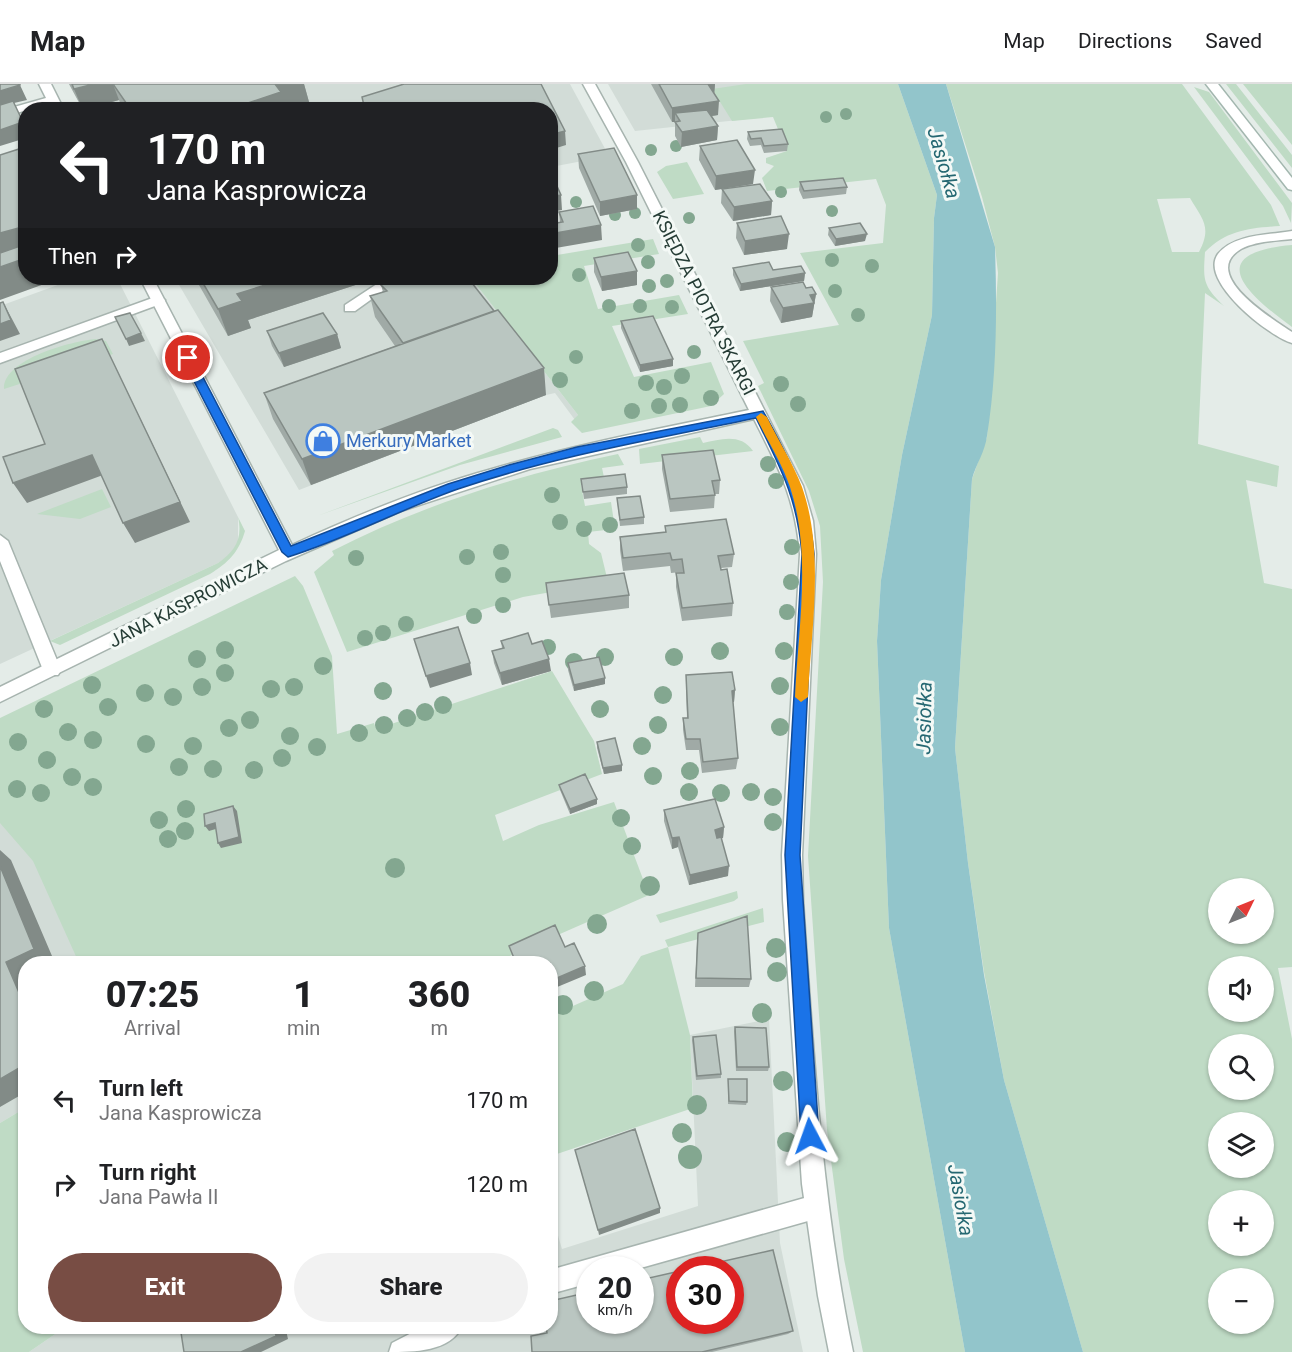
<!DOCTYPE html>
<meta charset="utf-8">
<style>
body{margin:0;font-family:Roboto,sans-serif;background:#f2f2f2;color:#202124;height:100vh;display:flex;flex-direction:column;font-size:22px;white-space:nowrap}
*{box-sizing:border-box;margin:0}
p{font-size:20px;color:#757577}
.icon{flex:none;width:33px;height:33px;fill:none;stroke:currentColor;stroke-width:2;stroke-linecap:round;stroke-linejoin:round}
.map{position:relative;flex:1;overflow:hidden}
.details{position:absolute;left:18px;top:872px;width:540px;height:378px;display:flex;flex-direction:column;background:#fff;border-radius:24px;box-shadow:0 2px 4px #0004}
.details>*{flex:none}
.hud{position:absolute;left:18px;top:18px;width:540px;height:183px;border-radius:24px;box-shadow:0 2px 4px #0004;background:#202124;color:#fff;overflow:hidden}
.needle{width:39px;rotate:47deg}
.controls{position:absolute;left:1208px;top:794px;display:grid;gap:12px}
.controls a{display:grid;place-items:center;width:66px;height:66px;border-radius:50%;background:#fff;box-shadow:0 2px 4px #0004;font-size:30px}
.speed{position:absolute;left:576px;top:1172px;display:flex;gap:12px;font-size:30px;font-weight:700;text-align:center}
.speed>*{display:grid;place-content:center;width:78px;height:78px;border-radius:50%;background:#fff;box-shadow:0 2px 4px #0004;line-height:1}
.speed small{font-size:15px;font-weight:400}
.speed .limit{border:9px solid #d22;background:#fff;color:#111}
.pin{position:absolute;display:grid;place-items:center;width:51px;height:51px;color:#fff;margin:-26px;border:3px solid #fff;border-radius:50%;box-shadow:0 2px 6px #0007}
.me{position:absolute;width:66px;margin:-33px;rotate:356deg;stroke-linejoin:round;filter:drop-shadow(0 0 4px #0008)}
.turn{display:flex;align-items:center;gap:21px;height:126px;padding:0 30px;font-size:27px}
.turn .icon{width:78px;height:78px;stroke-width:2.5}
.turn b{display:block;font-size:42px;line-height:51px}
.then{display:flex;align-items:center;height:57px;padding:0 30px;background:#0003;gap:12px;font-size:22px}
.eta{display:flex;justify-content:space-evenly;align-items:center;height:102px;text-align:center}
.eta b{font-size:36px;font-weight:800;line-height:42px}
.cta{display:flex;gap:12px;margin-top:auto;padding:12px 30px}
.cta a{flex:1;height:69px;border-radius:36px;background:#784d44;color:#fff;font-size:24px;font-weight:800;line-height:69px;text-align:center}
.cta a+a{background:#f2f2f2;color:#202124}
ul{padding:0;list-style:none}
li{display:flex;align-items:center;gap:18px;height:84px;padding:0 30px}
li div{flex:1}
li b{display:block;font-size:22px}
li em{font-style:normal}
header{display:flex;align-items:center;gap:36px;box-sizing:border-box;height:84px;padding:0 30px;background:#fff;border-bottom:2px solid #e0e0e0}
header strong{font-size:28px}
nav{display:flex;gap:33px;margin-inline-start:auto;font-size:21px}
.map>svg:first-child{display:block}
.built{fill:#d2dcd7;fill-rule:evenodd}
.green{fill:#bfdbc5;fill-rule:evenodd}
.water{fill:#92c5cb}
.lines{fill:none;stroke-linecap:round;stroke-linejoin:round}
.service-casing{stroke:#a7b4af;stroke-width:3}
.minor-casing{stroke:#a7b4af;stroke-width:3}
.secondary-casing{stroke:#a3b7af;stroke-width:3}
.service{fill:#fff;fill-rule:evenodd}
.minor{fill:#fff;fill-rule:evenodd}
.secondary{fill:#fff;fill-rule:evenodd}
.tree{fill:#83a790}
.wall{fill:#a0aaa6}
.shaded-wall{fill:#828b87}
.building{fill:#bac6c1;stroke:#828b87;stroke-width:1.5}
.route{fill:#1a73e8;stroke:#114b97;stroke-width:1.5}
.slow{fill:#f59e0b}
.labels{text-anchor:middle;stroke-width:6;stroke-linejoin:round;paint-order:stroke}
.street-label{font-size:18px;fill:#253c35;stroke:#f4f9f6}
.shop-label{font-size:18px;fill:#366cbe;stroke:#f4f9f6;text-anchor:start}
.water-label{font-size:20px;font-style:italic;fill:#256872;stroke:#f4f9f6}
</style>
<header>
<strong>Map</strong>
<nav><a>Map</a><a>Directions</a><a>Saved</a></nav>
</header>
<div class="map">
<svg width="1292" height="1268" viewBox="0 0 1292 1268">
<rect width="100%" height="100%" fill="#e4ece8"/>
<path class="built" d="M69 0H570L609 72 551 83 550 26 83 25Z
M608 0H859L850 24 635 47Z
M77 194H117L238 433V461L233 469 218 479 0 580V222Z
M175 194H471L578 331 575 336 555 309 546 311 299 406Z
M0 715 102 879H26L25 1024 0 1039Z
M769 935 780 1159 803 1268H29L67 1242H550L551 1128 562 1165 698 1122 690 951ZM590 1185H640V1236H590ZM680 1185H730V1236H680Z"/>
<path class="green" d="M746 0H898L937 111 934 134 932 231 902 371 881 496 877 557 889 844 965 1268H863L844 1175 827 1046 808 772 823 498 820 442 809 407 758 302 764 299 743 257 839 241 800 169 883 159 886 121 876 95 767 107 762 94 774 82 766 79V74L787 67 773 33 732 37 712 5Z
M946 0H1182L1271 121 1280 142C1250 144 1227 146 1205 168 1203 197 1203 201 1224 222L1205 209 1198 360 1279 382 1277 403 1246 396 1264 499 1292 505V883L1278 884 1292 955V1268H1083L1004 996 984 888 968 779 955 664 972 395 987 353 998 189 995 163 982 113ZM1190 114C1203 136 1212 143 1199 168H1172L1157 115ZM1218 804H1263V849H1218ZM1218 882H1263V927H1218ZM1218 960H1263V1005H1218ZM1218 1038H1263V1083H1218ZM1218 1116H1263V1161H1218ZM1218 1194H1263V1239H1218Z
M1226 0H1236L1292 71V84Z
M1243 0H1292V61Z
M1194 3 1209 8 1292 119 1291 139 1283 122Z
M687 78 704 110 673 115 657 88 666 82Z
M653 155 659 170 584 182 598 225 679 211 688 230 612 242 634 293 711 278 724 310 711 322 582 349 571 338 578 331 471 194H550L551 172Z
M1292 161V243C1247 210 1201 169 1292 161Z
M96 255 106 257 113 270 4 305C3 275 72 257 96 255Z
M553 344 558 346 562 353 460 381 317 432Z
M700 353 703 359C721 355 741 349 753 367L640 380 639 365Z
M618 370 624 381 602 384 605 398 581 401 585 422 611 418 615 445 588 448 589 460 601 469 608 498 523 513 347 568 314 488 334 471 332 467C422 421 518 391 618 370Z
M102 405 111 423 80 435 37 430Z
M238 433 245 447C239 468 228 479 210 490L60 561 50 557 218 479C235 467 243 455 238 433Z
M295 492 303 502 332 572 337 650 374 639 376 645 552 587 594 657 602 690 495 731 503 757 539 741 614 718 649 811 494 879H79L33 777 0 739V634Z
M737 807 738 814 734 817 660 839 656 831Z
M763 824 764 838 668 863 690 951 693 1024 551 1072 550 932 623 900 641 872 668 863 665 856Z
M25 1024 26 1242H67L29 1268H0V1039Z"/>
<path class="water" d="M898 0H946L995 163C997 225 997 290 987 352 985 368 976 380 972 395L955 664 968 779 984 891 1004 996 1083 1268H965L889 844 877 557 881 496 902 371 932 231 934 134 937 111Z"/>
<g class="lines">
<defs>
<path id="service" d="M53 12 57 13V17L0 34V27Z
M386 194H401L355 227H345V221Z
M158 212 165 216 163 219 0 279V269Z
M0 451 8 457 61 586 58 591H46L43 586 0 477Z
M815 1111 823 1115 827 1123 823 1131 815 1135 637 1185H590V1199L550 1210V1186Z
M425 1242H462C451 1268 413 1268 389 1268L392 1259Z"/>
<path id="minor" d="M39 0H51L64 26H52Z
M583 0H595L638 78 803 402 813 437 816 470 802 771 803 816C813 968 822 1119 853 1268H829L818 1212 802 1100 783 816 782 771 800 470C795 413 779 385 754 335L530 385 401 427 286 477 0 618V603L279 466 140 194H153L292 461C357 431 423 404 492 385 577 360 663 344 749 326L626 78Z
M1292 147V155C1276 157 1256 157 1241 165 1199 190 1271 234 1292 248V259C1270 253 1198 197 1218 170 1234 150 1269 151 1292 147Z"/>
<path id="secondary" d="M1206 0H1218L1292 94V106L1288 105Z"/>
</defs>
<use href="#service" class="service-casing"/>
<use href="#minor" class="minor-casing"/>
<use href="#secondary" class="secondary-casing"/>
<use href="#service" class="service"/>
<use href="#minor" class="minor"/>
<use href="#secondary" class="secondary"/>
</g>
<g class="tree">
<circle cx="846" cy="30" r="6"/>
<circle cx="826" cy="33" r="6"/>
<circle cx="676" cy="62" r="6"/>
<circle cx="651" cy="66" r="6"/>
<circle cx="781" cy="108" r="6"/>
<circle cx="576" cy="118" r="6"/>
<circle cx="832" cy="127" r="6"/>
<circle cx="635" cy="129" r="6"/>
<circle cx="615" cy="131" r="6"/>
<circle cx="689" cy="134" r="6"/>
<circle cx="638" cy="161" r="7"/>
<circle cx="832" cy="176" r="7"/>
<circle cx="648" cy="178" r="7"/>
<circle cx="872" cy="182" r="7"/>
<circle cx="579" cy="191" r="7"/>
<circle cx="667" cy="197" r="7"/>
<circle cx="649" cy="202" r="7"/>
<circle cx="835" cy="207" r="7"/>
<circle cx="609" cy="222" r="7"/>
<circle cx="640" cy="222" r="7"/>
<circle cx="672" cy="223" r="7"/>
<circle cx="858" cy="231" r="7"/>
<circle cx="694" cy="268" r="7"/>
<circle cx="576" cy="273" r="7"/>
<circle cx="682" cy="292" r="8"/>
<circle cx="560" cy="296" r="8"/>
<circle cx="646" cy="299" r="8"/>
<circle cx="781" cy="300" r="8"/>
<circle cx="664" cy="303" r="8"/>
<circle cx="711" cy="314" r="8"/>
<circle cx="798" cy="320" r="8"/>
<circle cx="680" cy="321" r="8"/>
<circle cx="659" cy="322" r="8"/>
<circle cx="632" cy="327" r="8"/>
<circle cx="768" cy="380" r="8"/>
<circle cx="776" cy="397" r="8"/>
<circle cx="552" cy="411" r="8"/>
<circle cx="560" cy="438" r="8"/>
<circle cx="610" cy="441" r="8"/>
<circle cx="584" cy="445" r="8"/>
<circle cx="792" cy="463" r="8"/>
<circle cx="501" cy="468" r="8"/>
<circle cx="467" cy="473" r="8"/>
<circle cx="356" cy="474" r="8"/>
<circle cx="503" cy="491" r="8"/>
<circle cx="791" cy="498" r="8"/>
<circle cx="503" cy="521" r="8"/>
<circle cx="787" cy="528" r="8"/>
<circle cx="474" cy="532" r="8"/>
<circle cx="406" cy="540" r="8"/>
<circle cx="383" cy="549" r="8"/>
<circle cx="365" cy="554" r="8"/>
<circle cx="548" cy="563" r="8"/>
<circle cx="225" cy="566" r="9"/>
<circle cx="720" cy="567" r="9"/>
<circle cx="784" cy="567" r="9"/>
<circle cx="605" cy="573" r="9"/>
<circle cx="674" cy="573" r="9"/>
<circle cx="197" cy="575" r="9"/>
<circle cx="574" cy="578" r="9"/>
<circle cx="323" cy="582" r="9"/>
<circle cx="225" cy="589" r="9"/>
<circle cx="92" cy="601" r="9"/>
<circle cx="780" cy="602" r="9"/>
<circle cx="202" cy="603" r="9"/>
<circle cx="294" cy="603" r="9"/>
<circle cx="271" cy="605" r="9"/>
<circle cx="383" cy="607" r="9"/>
<circle cx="145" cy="609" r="9"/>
<circle cx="663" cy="611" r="9"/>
<circle cx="173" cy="613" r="9"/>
<circle cx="443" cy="621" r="9"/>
<circle cx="108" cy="623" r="9"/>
<circle cx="44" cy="625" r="9"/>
<circle cx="600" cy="625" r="9"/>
<circle cx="425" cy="628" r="9"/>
<circle cx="407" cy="634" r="9"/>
<circle cx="250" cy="636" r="9"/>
<circle cx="384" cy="641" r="9"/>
<circle cx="658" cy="641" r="9"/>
<circle cx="780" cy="643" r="9"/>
<circle cx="229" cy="644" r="9"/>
<circle cx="68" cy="648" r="9"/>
<circle cx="359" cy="649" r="9"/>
<circle cx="290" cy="652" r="9"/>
<circle cx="93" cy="656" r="9"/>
<circle cx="18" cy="658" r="9"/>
<circle cx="146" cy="660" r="9"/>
<circle cx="193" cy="662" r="9"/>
<circle cx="642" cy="662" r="9"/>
<circle cx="317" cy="663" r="9"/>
<circle cx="282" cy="674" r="9"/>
<circle cx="47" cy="676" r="9"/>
<circle cx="179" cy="683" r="9"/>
<circle cx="213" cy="685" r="9"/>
<circle cx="254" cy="686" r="9"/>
<circle cx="690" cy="687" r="9"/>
<circle cx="653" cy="692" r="9"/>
<circle cx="72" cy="693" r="9"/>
<circle cx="93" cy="703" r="9"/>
<circle cx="17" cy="705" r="9"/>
<circle cx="689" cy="708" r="9"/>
<circle cx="751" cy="708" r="9"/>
<circle cx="41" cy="709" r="9"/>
<circle cx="721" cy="709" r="9"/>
<circle cx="773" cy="713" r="9"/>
<circle cx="186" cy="725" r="9"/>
<circle cx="621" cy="734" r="9"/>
<circle cx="159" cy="736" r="9"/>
<circle cx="773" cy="738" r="9"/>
<circle cx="185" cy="747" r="9"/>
<circle cx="168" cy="755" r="9"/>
<circle cx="632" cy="762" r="9"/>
<circle cx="395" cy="784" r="10"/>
<circle cx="650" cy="802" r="10"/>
<circle cx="597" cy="840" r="10"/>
<circle cx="776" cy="864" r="10"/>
<circle cx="777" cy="888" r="10"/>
<circle cx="594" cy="907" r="10"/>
<circle cx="563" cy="921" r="10"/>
<circle cx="762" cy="929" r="10"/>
<circle cx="783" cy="997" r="10"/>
<circle cx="697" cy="1021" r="10"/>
<circle cx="682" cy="1049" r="10"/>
<circle cx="787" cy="1058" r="10"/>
<circle cx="690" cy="1073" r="12"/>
</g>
<path class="wall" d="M69 0H304L309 18 286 26H123L119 16 83 26Z
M651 0H715L714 10 718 31 712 32 718 42 717 56 681 63 675 52V38H672Z
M748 48 788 60 787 67 764 69 761 61 750 62 747 55Z
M700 62 753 100 715 106 699 76Z
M578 70 637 111V125L600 132 579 84Z
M800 98 847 103 846 110 803 115 799 106Z
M722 105 772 117 771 131 733 137 721 119Z
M559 128 602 156 560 138Z
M737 139 787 165 744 171 736 154Z
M829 144 865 157 835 162 828 151Z
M594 174 637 187V201L602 207 594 188Z
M733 184 773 186 805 189 804 197 740 207 733 191Z
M195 194H377L248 236 251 244 228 252Z
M411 194H468L546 311 311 401 273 335 264 309 395 262 375 233 370 212 383 208 381 201 410 199 412 198Z
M771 203 806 204 816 210 812 233 781 239 770 217Z
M621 237 673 282 640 288 621 244Z
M267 247 337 250 341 264 284 283 272 262Z
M662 371 720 396 719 410H715L714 424 670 428 662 385Z
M581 395 627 403V410L584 415Z
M617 414 644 433V440L620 442Z
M665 442 734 470 732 483 721 484 733 519 732 532 682 537 676 503V489L681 488 671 489 670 482 623 487 620 466V453L665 448Z
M546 499 629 511V524L551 534Z
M501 557 532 560 551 587 502 601 494 579 492 567 502 564Z
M568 579 605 594V600L574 607 568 586Z
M686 591 735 606 734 618H733L738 674 736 685 702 689 699 666H686L683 646V634H687L686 604Z
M597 658 622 681V687L604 690 597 664Z
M559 701 597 715V720L570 730 560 706Z
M664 726 724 743 723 754H721L728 792 689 801 678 763 672 765 664 737Z
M697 858 751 895 749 903H695Z
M735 943 769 983 768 987H736L734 947Z
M693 953 721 990V994L696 996 692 956Z
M728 995 747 1018 746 1021 728 1020Z
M793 1247 788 1250 712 1268H532Z"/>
<path class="shaded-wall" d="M94 0H163H113L119 16 83 26 74 5Z
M274 0H304L309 18 286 26H227Z
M708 0H715L714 13Z
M20 1 27 16 14 19 26 44V54L0 62V7Z
M719 17 718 31 680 37 675 29V38H672V24Z
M718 42 717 56 681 63 682 48Z
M565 47 566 61 550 66V51Z
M755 86 753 100 715 106 716 92Z
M561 111 562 126 550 128V113Z
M637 111V125L600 132V118Z
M772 117 771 131 733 137 734 123Z
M601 141 602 156 550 165V150Z
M26 142V166L0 174V149Z
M789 150 787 165 744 171 745 157Z
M867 150 865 157 835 162 836 155Z
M26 174V194H61L0 216V183Z
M637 187V201L602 207 601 193Z
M805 189 804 197 740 207 741 200Z
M287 194H377L248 236 251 244 228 252 218 225 237 210Z
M816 210 812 233 781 239 783 224 810 211Z
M3 218 20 250 0 257V240Z
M141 249 145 257 129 262 126 255Z
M337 250 341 264 284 283 279 269Z
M102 255 190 438 135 459 123 439Z
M673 275V282L640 288V281Z
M544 284 546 311 311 401 302 375Z
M92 371 103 391 27 419 13 399Z
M549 575 551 587 502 601 500 589Z
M470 579 472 591 430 604 426 592Z
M605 594V600L574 607V601Z
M735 606 734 618 730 619 732 607Z
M622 681V687L604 690 603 684Z
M597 715V720L570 730V725Z
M233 722 237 727 242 759 221 764 218 759Z
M215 739 219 744 209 747 205 742Z
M724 743 723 754 714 756 715 746Z
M679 753 678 763 672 765V754Z
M0 766 11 776 55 879H26V925L6 878 0 782Z
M729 782 728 792 689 801 690 791Z
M585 882 586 891 550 906V897Z
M26 980V1008L0 1023V995Z
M660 1124V1129L599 1151 598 1146Z
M274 1242H285L288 1255 261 1268H241Z"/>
<path class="building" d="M0 0H20V1L0 7Z
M72 0H94L74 5Z
M113 0H275L281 8 227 26H131Z
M404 0H541L565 47 550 51V26H365L362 13Z
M659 0H708L719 17 672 24Z
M13 17 23 38 0 46V21Z
M707 26 718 42 682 48 675 38 680 37 675 29Z
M782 45 788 60 764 62 761 54 751 55 748 48Z
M737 56 755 86 716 92 700 62Z
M614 64 637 111 600 118 578 70Z
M19 65 26 79V142L0 149V71Z
M550 87 561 111 550 113Z
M843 94 847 103 804 107 800 98Z
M760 100 772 117 734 123 722 105Z
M593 122 601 141 550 150V140L563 138 559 128Z
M781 132 789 150 745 157 737 139Z
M860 139 867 150 836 155 829 144Z
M26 160V174L0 183V169Z
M628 168 637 187 601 193 594 174Z
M769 178 773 186 801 182 805 189 741 200 733 184Z
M200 194H287L237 210 242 217 218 225Z
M402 194 410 199 415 197 412 194H468L494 227 403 259 370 212 387 207 381 201Z
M803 198 806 204 812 203 816 210 810 211 814 219 783 224 771 203Z
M3 218 11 236 0 240V219Z
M498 226 544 284 302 375 264 309Z
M130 229 141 249 126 255 115 233Z
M323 229 337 250 279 269 267 247Z
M653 232 673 275 640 281 621 237Z
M102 255 180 418 123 439 92 371 13 399 3 373 45 360 15 285Z
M713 366 720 396 712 397 715 411 670 415 662 371Z
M625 390 627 403 583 408 581 395Z
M640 412 644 433 620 436 617 414Z
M726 435 734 470 718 472 721 486 727 485 733 519 682 524 676 489H684L682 475 672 476 670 469 623 474 620 453 666 448 665 442Z
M624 489 629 511 549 521 546 499Z
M458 543 470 579 426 592 414 555Z
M528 549 532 560 542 557 549 575 500 589 492 567 504 564 501 557Z
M599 573 605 594 574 601 568 579Z
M732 588 735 606 732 607 738 674 703 678 700 655H686L683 634H688L686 591Z
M615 654 622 681 603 684 597 658Z
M585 690 597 715 570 725 559 701Z
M715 715 724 743 715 746 717 754 721 753 729 782 690 791 679 753 672 754 664 726Z
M233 722 239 753 218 759 215 739 205 742 204 730Z
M0 782 34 865 6 878 26 925V980L0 995Z
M747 832 751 895 696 894 698 849Z
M555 841 565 863 574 859 585 882 550 897V879H516L509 862Z
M735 943 766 944 769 983H737Z
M716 951 721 990 697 992 693 953Z
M728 995H747V1018L729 1017Z
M635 1045 660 1124 598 1146 575 1066Z
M773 1166 793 1247 702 1268H532L531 1252 547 1249 546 1242H550V1217L590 1208V1236H640V1196L680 1187V1236H730V1185H689Z
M180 1242H274L276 1252 241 1268H184Z"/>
<path class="route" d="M188 270 193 274 291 462 448 400 509 381 577 363 763 327C790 374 809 416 814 470L800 771 819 1052 816 1058 810 1061 804 1058 801 1052 785 771 802 470C797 413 781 385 756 334 656 355 555 372 458 405 401 425 346 455 288 473L282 468 182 274Z"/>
<path class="slow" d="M761 329 767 333C778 356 793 379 802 403 825 468 811 545 808 613L801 618 795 613C798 545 812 469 790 403 782 379 767 356 756 333Z"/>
<defs>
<symbol id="shop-ring" viewBox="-11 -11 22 22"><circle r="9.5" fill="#f4f9f6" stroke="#3f7fe0" stroke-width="1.5"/><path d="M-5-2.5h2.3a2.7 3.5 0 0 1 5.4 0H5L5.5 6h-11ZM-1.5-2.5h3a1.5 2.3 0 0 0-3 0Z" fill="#3f7fe0"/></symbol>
</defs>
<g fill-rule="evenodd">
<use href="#shop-ring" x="304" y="338" width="38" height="38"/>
</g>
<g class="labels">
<g class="street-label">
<text transform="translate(704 219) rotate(63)" y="6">KSIĘDZA PIOTRA SKARGI</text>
<text transform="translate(188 519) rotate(-27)" y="6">JANA KASPROWICZA</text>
</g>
<g class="shop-label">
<text x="346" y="363">Merkury Market</text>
</g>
<g class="water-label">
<text transform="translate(944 79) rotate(74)" y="7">Jasiołka</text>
<text transform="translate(924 634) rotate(-89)" y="7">Jasiołka</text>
<text transform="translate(961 1116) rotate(80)" y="7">Jasiołka</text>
</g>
</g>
</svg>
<div class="controls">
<a><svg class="needle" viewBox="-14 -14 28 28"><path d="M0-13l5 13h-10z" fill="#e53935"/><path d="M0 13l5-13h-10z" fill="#757577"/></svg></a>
<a><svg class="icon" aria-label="sound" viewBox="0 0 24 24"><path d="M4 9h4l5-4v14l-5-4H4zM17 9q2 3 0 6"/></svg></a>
<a><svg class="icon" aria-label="search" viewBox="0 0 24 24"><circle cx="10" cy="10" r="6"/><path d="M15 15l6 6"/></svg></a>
<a><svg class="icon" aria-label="layers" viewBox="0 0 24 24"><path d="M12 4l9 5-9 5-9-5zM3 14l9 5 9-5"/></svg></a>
<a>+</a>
<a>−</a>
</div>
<div class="speed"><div>20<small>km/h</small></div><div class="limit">30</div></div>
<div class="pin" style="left:188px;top:274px;background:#d93025"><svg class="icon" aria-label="arrive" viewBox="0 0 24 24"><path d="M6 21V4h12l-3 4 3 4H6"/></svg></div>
<svg class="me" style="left:810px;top:1052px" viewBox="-20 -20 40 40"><path d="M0-17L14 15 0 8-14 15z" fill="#1a73e8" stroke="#fff" stroke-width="4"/></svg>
<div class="hud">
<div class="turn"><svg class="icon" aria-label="left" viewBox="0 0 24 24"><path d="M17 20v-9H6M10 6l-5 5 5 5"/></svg><div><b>170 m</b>Jana Kasprowicza</div></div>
<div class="then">Then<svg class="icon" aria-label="right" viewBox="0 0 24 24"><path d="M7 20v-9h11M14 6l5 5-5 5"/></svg></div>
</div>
<section class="details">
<div class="eta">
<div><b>07:25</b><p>Arrival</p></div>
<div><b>1</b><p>min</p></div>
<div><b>360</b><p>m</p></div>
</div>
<ul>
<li><svg class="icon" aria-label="left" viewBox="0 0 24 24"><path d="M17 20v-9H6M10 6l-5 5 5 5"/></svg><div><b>Turn left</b><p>Jana Kasprowicza</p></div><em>170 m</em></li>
<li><svg class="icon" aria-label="right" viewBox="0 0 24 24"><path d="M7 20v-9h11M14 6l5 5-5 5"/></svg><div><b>Turn right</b><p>Jana Pawła II</p></div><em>120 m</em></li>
</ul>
<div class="cta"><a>Exit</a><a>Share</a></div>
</section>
</div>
